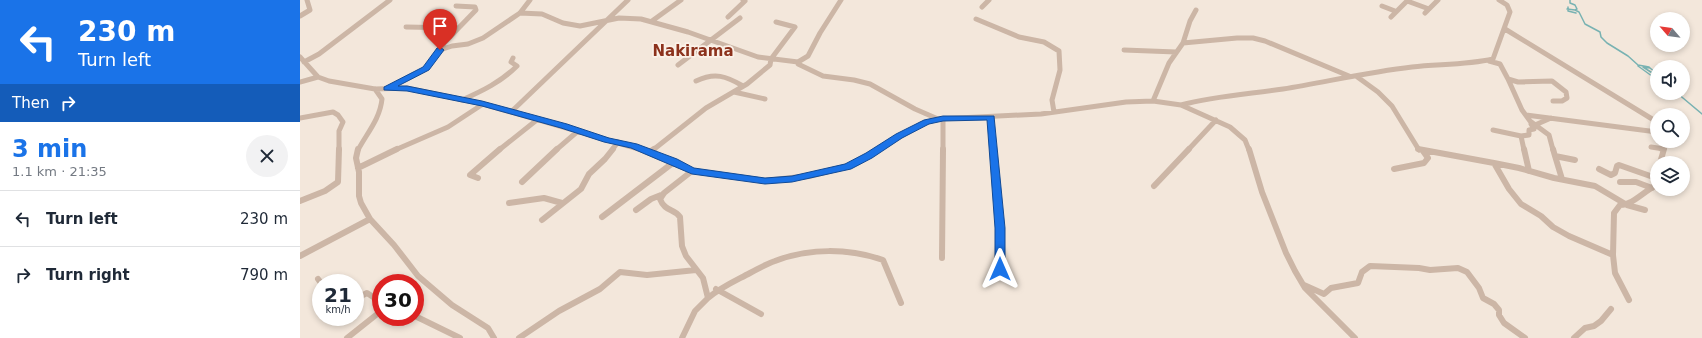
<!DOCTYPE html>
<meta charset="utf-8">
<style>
body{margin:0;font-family:"DejaVu Sans",sans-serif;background:#f2f2f3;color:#1f2937;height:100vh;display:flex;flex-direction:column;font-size:15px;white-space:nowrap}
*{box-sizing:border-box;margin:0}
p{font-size:13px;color:#747a83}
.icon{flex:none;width:22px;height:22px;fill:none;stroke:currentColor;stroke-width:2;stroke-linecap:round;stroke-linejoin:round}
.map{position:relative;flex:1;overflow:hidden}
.details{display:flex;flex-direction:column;background:#fff;width:300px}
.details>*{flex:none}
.banner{background:#1a73e8;color:#fff;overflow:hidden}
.needle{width:26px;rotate:298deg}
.controls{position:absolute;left:1350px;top:12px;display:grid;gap:8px}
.controls a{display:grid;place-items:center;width:40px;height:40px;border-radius:50%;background:#fff;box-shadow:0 2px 6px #0003;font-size:20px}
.speed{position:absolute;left:12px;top:274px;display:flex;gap:8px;font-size:20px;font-weight:700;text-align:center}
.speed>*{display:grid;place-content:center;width:52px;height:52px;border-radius:50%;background:#fff;box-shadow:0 2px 6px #0003;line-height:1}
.speed small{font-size:10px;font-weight:400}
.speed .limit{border:6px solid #d22;background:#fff;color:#111}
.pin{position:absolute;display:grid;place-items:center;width:34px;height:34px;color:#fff;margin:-41px -17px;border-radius:50% 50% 50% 0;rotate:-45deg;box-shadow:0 0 4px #0007}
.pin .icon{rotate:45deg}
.me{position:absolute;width:44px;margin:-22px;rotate:0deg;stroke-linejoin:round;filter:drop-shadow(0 0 3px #0008)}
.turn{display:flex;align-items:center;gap:14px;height:84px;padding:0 12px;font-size:18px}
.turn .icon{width:52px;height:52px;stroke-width:2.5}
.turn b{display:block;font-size:28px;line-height:34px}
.then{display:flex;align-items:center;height:38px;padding:0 12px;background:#0003;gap:8px;font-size:15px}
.round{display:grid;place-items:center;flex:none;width:42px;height:42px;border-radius:21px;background:#f2f2f3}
.overview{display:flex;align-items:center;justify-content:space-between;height:68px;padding:0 12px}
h1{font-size:24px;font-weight:800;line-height:30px;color:#1a73e8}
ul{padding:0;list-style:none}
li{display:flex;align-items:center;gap:12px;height:56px;padding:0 12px;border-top:1px solid #e0e1e3}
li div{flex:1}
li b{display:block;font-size:15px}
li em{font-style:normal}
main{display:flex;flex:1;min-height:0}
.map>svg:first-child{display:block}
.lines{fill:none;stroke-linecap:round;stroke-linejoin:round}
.stream{stroke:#78b2b2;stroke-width:1.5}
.street-far1{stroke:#ccb6a6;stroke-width:5}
.street{stroke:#ccb6a6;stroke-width:6}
.route{fill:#1a73e8;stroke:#114b97}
.labels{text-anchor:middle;stroke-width:3.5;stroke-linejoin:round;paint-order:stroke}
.quarter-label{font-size:15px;font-weight:bold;fill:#8c321c;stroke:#fbf1e8}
</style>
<main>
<section class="details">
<div class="banner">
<div class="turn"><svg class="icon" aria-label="left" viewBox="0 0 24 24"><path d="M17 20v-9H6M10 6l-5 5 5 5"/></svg><div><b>230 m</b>Turn left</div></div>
<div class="then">Then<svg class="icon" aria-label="right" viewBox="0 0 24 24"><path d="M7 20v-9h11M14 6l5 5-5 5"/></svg></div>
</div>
<div class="overview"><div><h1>3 min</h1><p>1.1 km · 21:35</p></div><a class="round"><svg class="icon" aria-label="close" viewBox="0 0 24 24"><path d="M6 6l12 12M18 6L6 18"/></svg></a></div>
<ul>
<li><svg class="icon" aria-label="left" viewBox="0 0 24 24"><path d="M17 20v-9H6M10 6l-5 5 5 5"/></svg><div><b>Turn left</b></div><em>230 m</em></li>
<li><svg class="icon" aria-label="right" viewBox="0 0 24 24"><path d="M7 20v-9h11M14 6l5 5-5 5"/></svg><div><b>Turn right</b></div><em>790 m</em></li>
</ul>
</section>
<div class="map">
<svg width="1402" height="338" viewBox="0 0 1402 338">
<rect width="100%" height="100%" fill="#f3e7db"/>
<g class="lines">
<path class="stream" d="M1270 0V3L1275 5 1277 9 1275 10 1279 12 1285 24 1300 32 1301 37 1307 43 1328 56 1338 65 1349 67 1350 68 1343 67 1357 76
M1268 7V11L1276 13
M1267 9 1275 10
M1338 66 1356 79
M1350 68 1355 72
M1377 93 1402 114"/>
<path class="street-far1" d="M1082 6 1095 11
M682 7 689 0
M220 13 242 14 263 23 280 26 319 18 341 19 388 32 458 57 498 62V64L523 76 554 80 570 84 615 109 638 119
M1125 13 1138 0
M0 16 10 10 7 0
M428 17 445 1 443 0
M1091 17 1107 1 1129 9
M676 19 719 37 744 42 759 51 760 70 752 100 754 112
M352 21 381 0
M106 27 158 28
M1205 29 1357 122
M883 43 937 38H953L965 41 1049 76
M140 50 144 43 176 10 175 7 156 6
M824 50 876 52
M0 57 18 77 29 81 75 89 107 88 183 104 342 150
M1189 61 1200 64 1208 79 1218 82 1252 81 1266 92 1267 98 1262 101H1253
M4 62 19 54 90 0
M498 62 508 56 520 33 541 0
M378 65 440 18
M1056 76 1078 92 1092 106 1119 150
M1208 79 1222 110 1230 121 1249 135 1253 150
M396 81C415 72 426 76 443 86
M0 82 18 77
M88 88 126 69 140 50 152 46 168 44 183 38 220 13 230 0
M434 92 465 99
M162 100C182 91 201 82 217 66L211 62 213 58
M853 101 869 63 883 43 890 21 896 10
M881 105C914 96 949 94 983 89 1026 82 1068 72 1112 67 1139 64 1166 65 1193 59L1210 12 1207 5 1199 0
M211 112 328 0
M1226 115 1357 132
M0 118 33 112 38 115 43 122 39 131V150
M691 118 694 150
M1235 125 1251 118
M1193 130 1221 136
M1351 147 1364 149 1368 141
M58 150C67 133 80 119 82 99L75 89
M95 150 148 127 183 104
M199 150 238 119
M256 150 278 131
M312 150 318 142
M353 150 406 108 447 84 470 65 471 59 495 27 476 22
M578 150 621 124 638 119 741 114 826 102 853 101 881 105 930 127 945 140 949 150
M643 150V119
M888 150 916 120
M1224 150 1221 136 1229 135V130L1234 129 1231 124"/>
<path class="street" d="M58 149 56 158 59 172V196L61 203 70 219 94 245 118 276 152 305 188 328 194 338
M340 149 392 171 465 181 509 176 548 166 560 161 579 149
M694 149 700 228V269
M949 149 962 192 986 253 995 271 1005 288 1055 338
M1118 149 1194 163 1209 189 1221 204 1241 216 1253 227 1269 236 1313 255 1315 273 1329 300
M1224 149 1229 171
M1253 149 1255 156 1275 160
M1362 149H1364
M350 152 354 149
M1255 156 1262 179
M1194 163 1219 168 1254 178 1295 186 1327 205 1345 210
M1360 163 1364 149
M58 168 97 149
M1094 169 1124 163 1128 158 1123 151
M1299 169 1311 175 1315 173 1317 166 1319 165 1356 178
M178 178 170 175 200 149
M222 182 257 149
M1320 182H1336L1352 188
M854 186 889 149
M0 201 25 191 38 182 39 149
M209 203 244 198 262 203
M336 210 351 199 361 195
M302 217 374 162
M242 220 281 189 289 174 305 159 313 149
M1313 255 1314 213 1320 205C1333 205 1345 190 1357 185
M0 256 70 219
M642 258 643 149
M18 279 21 283
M1004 285 1024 294 1031 288 1058 283 1062 272 1070 266 1119 268 1130 270 1158 268 1167 272 1179 288 1183 298 1194 304 1199 310V315L1204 323 1225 338
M416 289 461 314
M408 298C421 287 435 281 450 273 458 269 466 264 475 261 509 248 548 248 583 260L601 303
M55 299 67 293 81 302
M115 316 160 338
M47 338 81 311
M219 338 259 311 300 289 320 272 347 275 396 270
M382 338 395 311 408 298 403 278 386 256 382 246 380 217C374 208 365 212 360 199L364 193 392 171
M1274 338 1285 328 1294 326 1301 321 1311 309"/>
</g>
<path class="route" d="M140 47 144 50 129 70 98 86H107L182 101 267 124 309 138 337 144 377 159 394 168 465 178 492 176 545 164 566 153 596 134 624 120 643 116H694L705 228V269L704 272H696L695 269V228L687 120 643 121 629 124 602 138 572 158 551 169 492 182 465 184 392 174 331 148 304 142 261 128 182 106 107 91 84 90V87L123 67 137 48Z"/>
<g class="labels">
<g class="quarter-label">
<text x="393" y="56">Nakirama</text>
</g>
</g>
</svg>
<div class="controls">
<a><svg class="needle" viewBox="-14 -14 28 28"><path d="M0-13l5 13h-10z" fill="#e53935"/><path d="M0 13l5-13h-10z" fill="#747a83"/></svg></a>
<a><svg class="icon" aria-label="sound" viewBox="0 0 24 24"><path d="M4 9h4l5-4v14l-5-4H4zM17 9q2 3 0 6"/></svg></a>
<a><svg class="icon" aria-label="search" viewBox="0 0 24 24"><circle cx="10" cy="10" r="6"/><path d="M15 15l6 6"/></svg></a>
<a><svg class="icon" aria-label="layers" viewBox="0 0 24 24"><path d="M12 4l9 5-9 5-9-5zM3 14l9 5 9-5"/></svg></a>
</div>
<div class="speed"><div>21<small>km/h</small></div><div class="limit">30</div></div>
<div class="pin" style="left:140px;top:50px;background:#d93025"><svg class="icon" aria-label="arrive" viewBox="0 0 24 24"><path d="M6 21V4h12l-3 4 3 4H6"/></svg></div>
<svg class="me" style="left:700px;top:269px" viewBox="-20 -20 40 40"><path d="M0-17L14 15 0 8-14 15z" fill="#1a73e8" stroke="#fff" stroke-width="4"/></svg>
</div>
</main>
